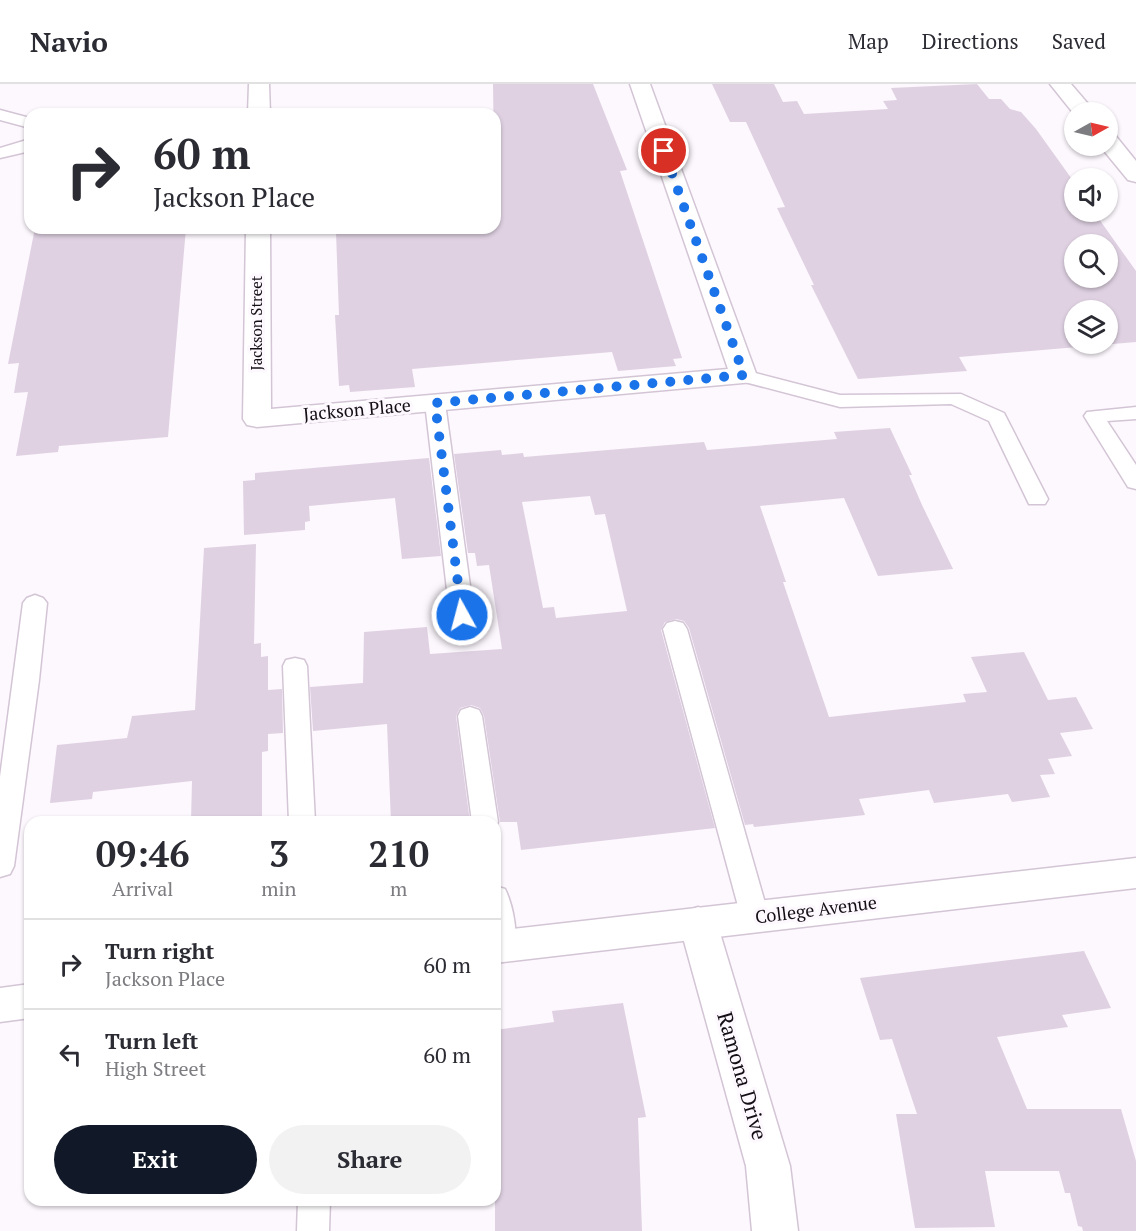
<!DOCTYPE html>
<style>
body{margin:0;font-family:"PT Serif",serif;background:#f2f2f3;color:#2b2b33;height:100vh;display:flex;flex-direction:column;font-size:22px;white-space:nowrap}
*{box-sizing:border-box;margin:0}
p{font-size:20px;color:#7c7c81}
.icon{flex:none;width:33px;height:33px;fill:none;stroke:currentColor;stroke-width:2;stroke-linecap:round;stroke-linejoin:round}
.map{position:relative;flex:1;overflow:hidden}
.panel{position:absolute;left:24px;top:732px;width:477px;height:390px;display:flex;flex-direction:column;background:#fff;border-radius:18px;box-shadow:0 2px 4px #0004}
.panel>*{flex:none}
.hud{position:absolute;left:24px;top:24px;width:477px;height:126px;border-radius:18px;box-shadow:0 2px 4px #0004;background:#fff;color:#2b2b33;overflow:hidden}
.needle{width:39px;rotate:82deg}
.buttons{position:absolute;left:1064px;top:18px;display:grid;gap:12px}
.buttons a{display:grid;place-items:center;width:54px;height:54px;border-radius:50%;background:#fff;box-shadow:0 2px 4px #0004;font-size:30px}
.pin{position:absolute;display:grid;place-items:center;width:51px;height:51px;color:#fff;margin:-26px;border:3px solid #fff;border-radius:50%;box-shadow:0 2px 6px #0007}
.me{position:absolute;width:66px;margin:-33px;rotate:353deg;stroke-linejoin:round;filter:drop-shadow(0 0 4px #0008)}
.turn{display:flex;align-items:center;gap:21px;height:126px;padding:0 30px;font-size:27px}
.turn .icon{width:78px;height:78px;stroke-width:2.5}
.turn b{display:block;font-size:42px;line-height:51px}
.eta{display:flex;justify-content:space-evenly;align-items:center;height:102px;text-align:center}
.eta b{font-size:36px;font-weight:800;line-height:42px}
.cta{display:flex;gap:12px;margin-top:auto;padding:12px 30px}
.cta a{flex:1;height:69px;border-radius:36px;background:#111827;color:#fff;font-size:24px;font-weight:800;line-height:69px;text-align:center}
.cta a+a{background:#f2f2f3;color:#2b2b33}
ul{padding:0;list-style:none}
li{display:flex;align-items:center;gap:18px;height:90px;padding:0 30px;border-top:2px solid #e1e1e2}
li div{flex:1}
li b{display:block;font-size:22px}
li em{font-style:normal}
header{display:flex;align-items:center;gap:36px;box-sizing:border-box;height:84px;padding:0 30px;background:#fff;border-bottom:2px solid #e1e1e2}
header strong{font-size:28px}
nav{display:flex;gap:33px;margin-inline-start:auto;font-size:21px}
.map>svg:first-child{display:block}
.building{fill:#dfd1e2;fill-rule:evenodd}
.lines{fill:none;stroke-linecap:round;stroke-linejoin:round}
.service-casing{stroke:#d3c5d5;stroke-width:3}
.minor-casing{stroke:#d3c5d5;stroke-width:3}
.tertiary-casing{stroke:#d3c5d5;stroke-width:3}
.service{fill:#fff;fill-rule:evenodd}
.minor{fill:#fff;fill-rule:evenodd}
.tertiary{fill:#fff;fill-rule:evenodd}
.route{stroke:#1a73e8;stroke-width:10;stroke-dasharray:0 18}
.labels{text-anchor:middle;stroke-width:6;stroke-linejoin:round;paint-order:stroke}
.far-street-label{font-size:15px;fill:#130e14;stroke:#fdf7fe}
.street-label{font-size:18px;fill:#130e14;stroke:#fdf7fe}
.near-street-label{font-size:21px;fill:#130e14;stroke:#fdf7fe}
</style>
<header>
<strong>Navio</strong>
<nav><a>Map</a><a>Directions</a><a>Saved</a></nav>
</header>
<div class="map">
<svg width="1136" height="1147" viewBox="0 0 1136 1147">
<rect width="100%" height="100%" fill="#fdf7fe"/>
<path class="building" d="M493 0H593L627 86 620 87 682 274 673 275 676 282 618 287 612 268 412 285 415 303 350 308 349 301 339 302 335 231H339L336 148 388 144H495Z
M712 0H774L783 18 797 17 804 30 888 25 883 17 897 16 891 4 977 0 989 15H1001L1010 25 1021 28 1036 45 1074 98V128H1094L1136 187V258L959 273 967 287 858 295 811 201H814L777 124 785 123 746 38H730ZM1074 160H1107V194H1074ZM1074 226H1107V260H1074Z
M35 144H186L168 353 59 362 58 368 16 372 28 308 14 309 19 279 8 280Z
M890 344 912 391H909L922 421 953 485 878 492 844 414 760 422 786 498H783L829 633 966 618 963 610 987 608 971 573 1024 568 1048 616 1076 613 1093 645 1060 649 1072 672 1048 675 1055 690 1040 691 1050 713 1012 718 1008 710 934 719 929 706 859 715 865 731 754 743 753 740 745 741 689 544 684 537 676 535 665 538 661 546 715 744 521 766 517 738H500L484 632 480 624 471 621 460 624 456 632 470 738H391L387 640 313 647 310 603 363 599 364 548 427 543 430 570 502 565 489 481 477 482 475 469H468L454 370 501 366 502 371 523 369 524 373 704 358 707 366 837 355 834 348ZM590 412 595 431 605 430 627 527 556 534 554 523 543 524 522 418Z
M429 374 441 472 402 475 395 414 309 422 310 437 305 438V446L244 451 243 397 255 396V389Z
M256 460 254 560 261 559V573L268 572V606L282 605 283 649 268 650V667L262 668V738H191L192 697 93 708 92 715 50 719 57 661 127 654 132 632 195 626 204 464Z
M1084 867 1111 924 1062 931 1068 943 997 953 1027 1025H1121L1136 1077V1147H1083L1082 1143 1078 1142 1070 1109H1065L1059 1087H985L995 1143 915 1144 896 1030H917L892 955 880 956 860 894Z
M623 919 646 1033 638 1034 642 1147H495V946L554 938 552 927Z"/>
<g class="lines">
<defs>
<path id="service" d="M0 26 30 34V44L0 36Z
M30 55V67L0 74V64Z
M744 286 840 311 961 310 1004 329 1048 415 1045 420H1029L989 337 951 320 840 323 737 296 734 292 737 288Z
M435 313 442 315 445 319 474 531 470 537 462 539 454 537 450 531 425 319 428 315Z
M1136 323V335L1107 337 1136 381V405L1128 403 1084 332 1087 328Z
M35 511 43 514 47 519 39 596 14 782 10 790 0 793V693L23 519 27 514Z
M675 537 683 539 687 545 769 833 765 841 755 844 745 841 741 833 663 545 667 539Z
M295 574 304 576 307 582 315 738H289L283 582 286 576Z
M470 623 479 626 482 632 498 738 495 744V738H472L458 632 461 626Z
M495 802 505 805C513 821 520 855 512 870L502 874 495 871Z
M298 1116H330L329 1147H297Z"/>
<path id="minor" d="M249 0H269L270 30H248Z
M630 0H650L757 292 754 298 257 343 247 341 243 335 246 144H270L271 325 728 285Z
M1050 0H1071L1095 28 1074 30Z
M1107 49 1115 51 1136 77V98L1128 96 1100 62H1107Z
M698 823 712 828 717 839 790 1082 798 1147H752L746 1082 679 839 684 828Z"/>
<path id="tertiary" d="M1136 774V804L495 879V847Z
M30 900V934L0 938V904Z"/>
</defs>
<use href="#service" class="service-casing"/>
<use href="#minor" class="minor-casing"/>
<use href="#tertiary" class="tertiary-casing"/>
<use href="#service" class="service"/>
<use href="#minor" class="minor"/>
<use href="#tertiary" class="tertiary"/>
</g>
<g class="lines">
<path class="route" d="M462 531 435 319 744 291 664 67"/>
</g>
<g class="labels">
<g class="far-street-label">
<text transform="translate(257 239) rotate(-90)" y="5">Jackson Street</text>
</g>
<g class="street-label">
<text transform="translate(357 326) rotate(-5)" y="6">Jackson Place</text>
<text transform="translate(816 826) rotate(-7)" y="6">College Avenue</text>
</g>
<g class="near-street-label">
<text transform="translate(742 992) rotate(74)" y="7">Ramona Drive</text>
</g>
</g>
</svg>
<div class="buttons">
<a><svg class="needle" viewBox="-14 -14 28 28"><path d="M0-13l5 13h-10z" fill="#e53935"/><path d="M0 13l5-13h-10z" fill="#7c7c81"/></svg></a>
<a><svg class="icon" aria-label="sound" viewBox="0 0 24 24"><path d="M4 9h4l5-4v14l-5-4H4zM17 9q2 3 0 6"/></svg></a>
<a><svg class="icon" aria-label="search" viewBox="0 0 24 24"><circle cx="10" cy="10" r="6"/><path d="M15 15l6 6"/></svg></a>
<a><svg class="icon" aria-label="layers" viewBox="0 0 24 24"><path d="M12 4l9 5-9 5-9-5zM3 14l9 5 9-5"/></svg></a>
</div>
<div class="pin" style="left:664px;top:67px;background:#d93025"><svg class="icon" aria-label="arrive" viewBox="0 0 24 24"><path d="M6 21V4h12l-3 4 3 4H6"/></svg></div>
<svg class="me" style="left:462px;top:531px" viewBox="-20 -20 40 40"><circle r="17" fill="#1a73e8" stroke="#fff" stroke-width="3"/><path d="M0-11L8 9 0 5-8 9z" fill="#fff"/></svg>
<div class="hud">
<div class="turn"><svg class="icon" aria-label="right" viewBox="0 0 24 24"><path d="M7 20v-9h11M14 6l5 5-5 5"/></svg><div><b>60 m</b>Jackson Place</div></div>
</div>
<section class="panel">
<div class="eta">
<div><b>09:46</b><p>Arrival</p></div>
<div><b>3</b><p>min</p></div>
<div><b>210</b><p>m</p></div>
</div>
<ul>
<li><svg class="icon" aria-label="right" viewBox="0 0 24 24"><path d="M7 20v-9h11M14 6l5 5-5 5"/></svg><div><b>Turn right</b><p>Jackson Place</p></div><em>60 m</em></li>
<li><svg class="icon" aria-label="left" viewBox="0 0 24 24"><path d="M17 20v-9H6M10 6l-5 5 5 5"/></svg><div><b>Turn left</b><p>High Street</p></div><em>60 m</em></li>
</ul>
<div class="cta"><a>Exit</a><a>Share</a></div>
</section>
</div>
